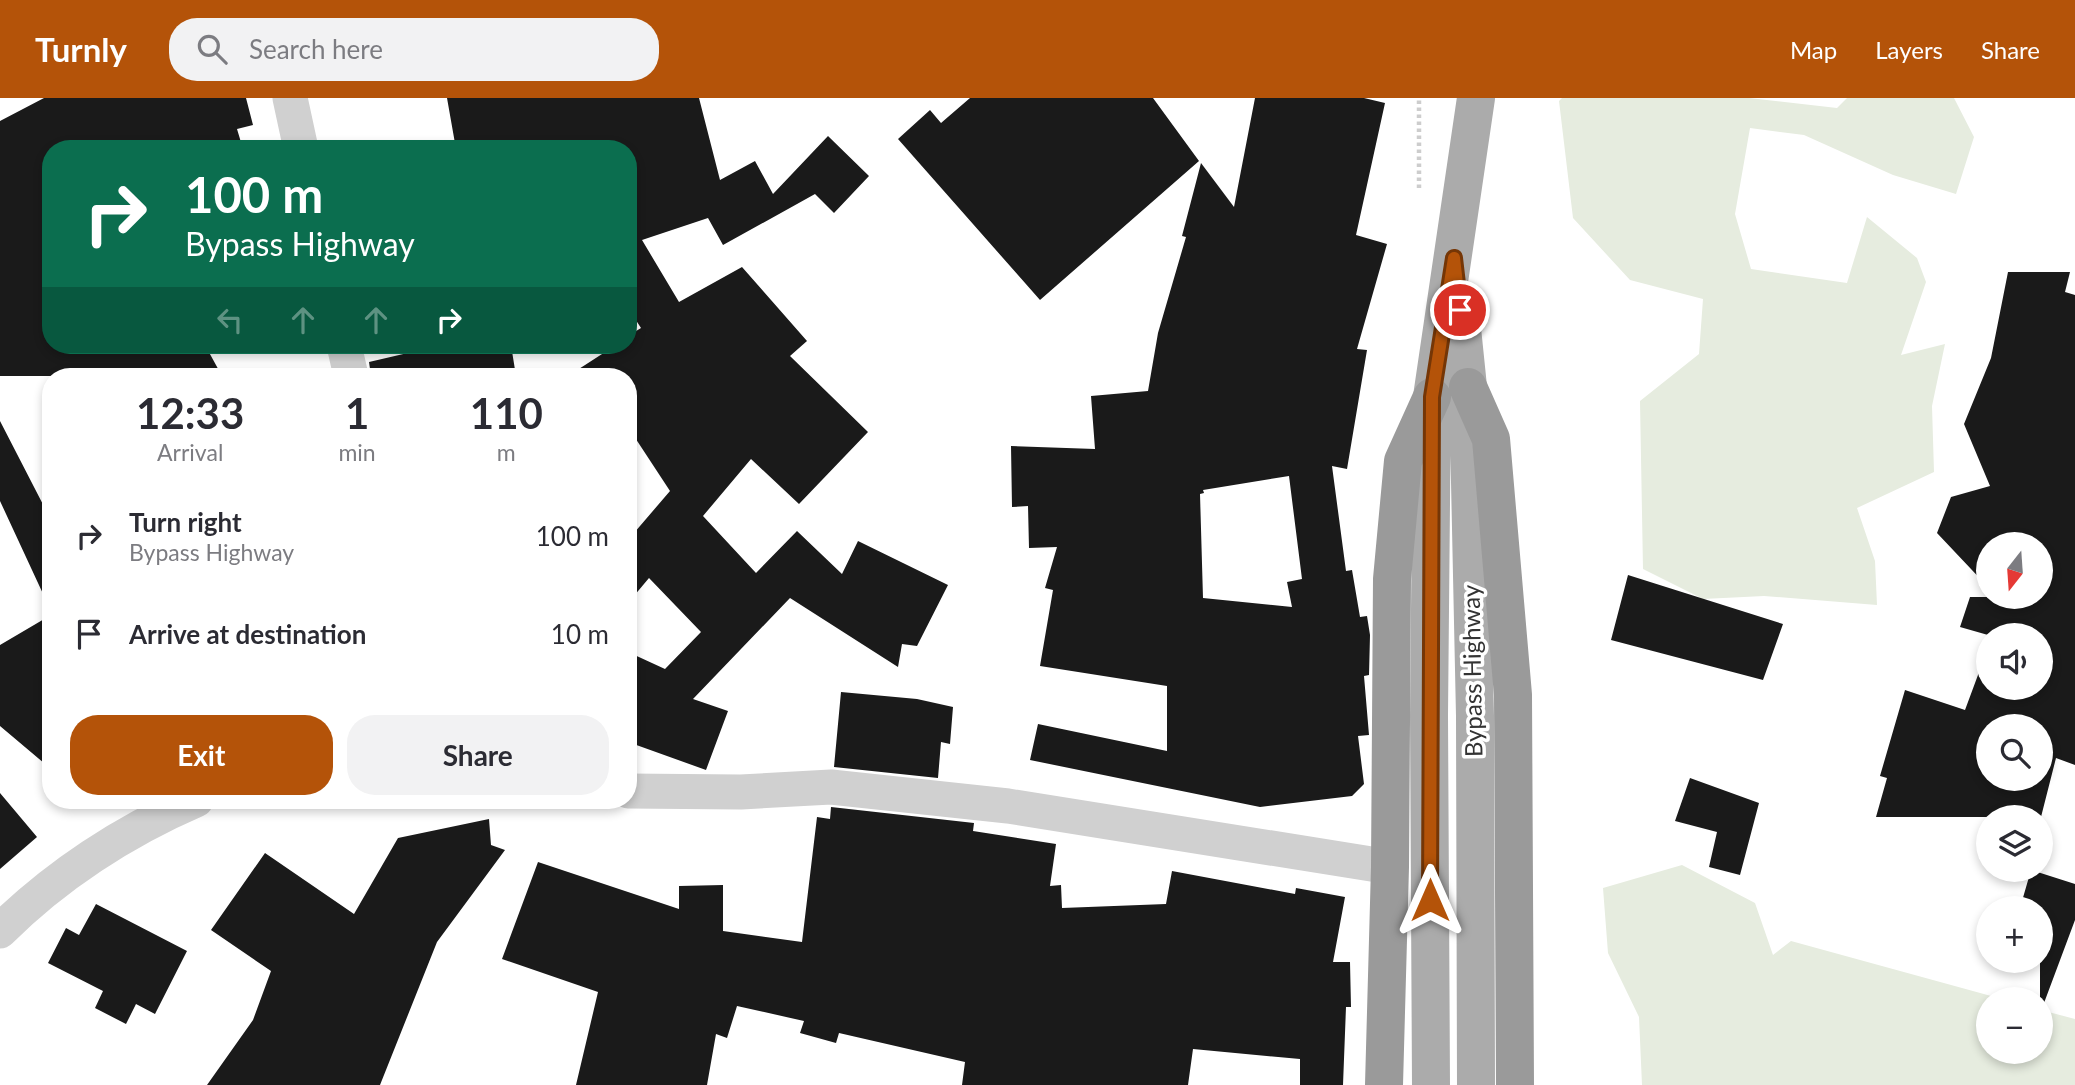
<!DOCTYPE html>
<meta charset="utf-8">
<style>
body{margin:0;font-family:Lato,sans-serif;background:#f2f2f3;color:#2b2b33;height:100vh;display:flex;flex-direction:column;font-size:26px;white-space:nowrap}
*{box-sizing:border-box;margin:0}
p{font-size:23px;color:#7c7c81}
.icon{flex:none;width:38px;height:38px;fill:none;stroke:currentColor;stroke-width:2;stroke-linecap:round;stroke-linejoin:round}
.map{position:relative;flex:1;overflow:hidden}
.sheet{position:absolute;left:42px;top:270px;width:595px;height:441px;display:flex;flex-direction:column;background:#fff;border-radius:28px;box-shadow:0 4px 10px #0003}
.sheet>*{flex:none}
.hud{position:absolute;left:42px;top:42px;width:595px;height:214px;border-radius:28px;box-shadow:0 4px 10px #0003;background:#0b6e4f;color:#fff;overflow:hidden}
.needle{width:46px;rotate:197deg}
.tools{position:absolute;left:1976px;top:434px;display:grid;gap:14px}
.tools a{display:grid;place-items:center;width:77px;height:77px;border-radius:50%;background:#fff;box-shadow:0 4px 10px #0003;font-size:35px}
.pin{position:absolute;display:grid;place-items:center;width:60px;height:60px;color:#fff;margin:-30px;border:4px solid #fff;border-radius:50%;box-shadow:0 2px 7px #0007}
.me{position:absolute;width:77px;margin:-38px;rotate:0deg;stroke-linejoin:round;filter:drop-shadow(0 0 5px #0008)}
.turn{display:flex;align-items:center;gap:24px;height:147px;padding:0 28px;font-size:32px}
.turn .icon{width:91px;height:91px;stroke-width:2.5}
.turn b{display:block;font-size:49px;line-height:60px}
.lanes{display:flex;align-items:center;height:66px;padding:0 28px;background:#0003;justify-content:center;gap:35px;direction:ltr}
.lanes .off{opacity:.35}
.eta{display:flex;justify-content:space-evenly;align-items:center;height:119px;text-align:center}
.eta b{font-size:42px;font-weight:700;line-height:49px}
.button{display:flex;gap:14px;margin-top:auto;padding:14px 28px}
.button a{flex:1;height:80px;border-radius:28px;background:#b45309;color:#fff;font-size:28px;font-weight:700;line-height:80px;text-align:center}
.button a+a{background:#f2f2f3;color:#2b2b33}
ul{padding:0;list-style:none}
li{display:flex;align-items:center;gap:21px;height:98px;padding:0 28px}
li div{flex:1}
li b{display:block;font-size:26px}
li em{font-style:normal}
header{display:flex;align-items:center;gap:42px;box-sizing:border-box;height:98px;padding:0 35px;background:#b45309;color:#fff}
header strong{font-size:33px}
nav{display:flex;gap:38px;margin-inline-start:auto;font-size:24px}
.search{width:490px;height:63px;background:#f2f2f3;display:flex;align-items:center;gap:18px;box-sizing:border-box;padding:0 24px;border-radius:28px;color:#7c7c81;font-size:26px}
.map>svg:first-child{display:block}
.green{fill:#e6ecdf}
.building{fill:#1a1a1a;fill-rule:evenodd}
.lines{fill:none;stroke-linecap:round;stroke-linejoin:round}
.path{stroke:#cdcdcd;stroke-width:4.5;stroke-dasharray:3.5 3.5;stroke-linecap:butt}
.street{stroke:#d0d0d0;stroke-width:35}
.primary{stroke:#ababab;stroke-width:38}
.highway{stroke:#9a9a9a;stroke-width:38}
.route-casing{stroke:#753606;stroke-width:18}
.route{stroke:#b45309;stroke-width:12}
.labels{text-anchor:middle;stroke-width:7;stroke-linejoin:round;paint-order:stroke}
.street-label{font-size:24px;fill:#333;stroke:#fff}
</style>
<header>
<strong>Turnly</strong>
<div class="search"><svg class="icon" aria-label="search" viewBox="0 0 24 24"><circle cx="10" cy="10" r="6"/><path d="M15 15l6 6"/></svg>Search here</div>
<nav><a>Map</a><a>Layers</a><a>Share</a></nav>
</header>
<div class="map">
<svg width="2075" height="987" viewBox="0 0 2075 987">
<rect width="100%" height="100%" fill="#fff"/>
<path class="green" d="M1562 0H1749L1837 10 1847 0H1954L1974 39 1956 96 1893 77 1804 37 1750 30 1735 116 1751 171 1847 185 1867 119 1917 160 1926 184 1901 257 1945 246 1932 308 1934 374 1857 410 1875 463 1877 507 1764 498 1703 501 1643 471 1640 303 1699 256 1703 201 1630 182 1573 120 1559 3Z
M1682 767 1755 805 1773 857 1791 843 2002 901H1988V954H2040L2041 912 2075 921V987H1642L1639 919 1608 855 1603 790Z"/>
<path class="building" d="M44 0H246L253 27 237 31 243 51H51V247H205L222 278H0V23Z
M447 0H699L720 82 755 63 773 96 828 38 869 78 834 115 815 96 723 147 708 120 642 142 679 204 742 169 807 243 790 258 868 334 799 406 751 361 703 418 756 475 797 433 842 476 858 443 948 487 917 548 902 546 898 569 790 500 693 601 728 613 706 672 628 644V554L665 571 701 534 649 480 628 505V442L670 393 628 329V278H568L616 247H628V238L641 230 628 210V51H456Z
M970 0H1153L1199 63 1040 202 898 41 930 12 941 25Z
M1255 0H1364L1385 5 1356 137 1387 146 1357 251 1367 252 1347 371 1332 368 1346 473 1352 472 1360 519 1367 518 1370 537 1369 577 1364 578 1369 637 1358 638 1364 686 1352 698 1260 709 1030 662 1038 626 1167 653V588L1040 568 1053 492 1045 490 1057 449 1029 450 1028 408 1012 409 1011 348 1095 351 1091 298 1148 293 1158 235 1186 139 1182 138 1201 65 1234 109ZM1289 378 1302 481 1287 484 1292 509 1203 500 1200 396 1204 395 1203 392Z
M2008 174H2070L2065 194 2075 197V667L2056 660 2041 719H1876L1887 680 1880 678 1905 592 1965 612 1988 550V590H2040V537H1988L1960 529 1970 499H2040V446H1988V489L1937 435 1951 399 1990 388 1964 326 1991 260ZM1988 628H2040V681H1988Z
M442 247H511L516 278H371L369 264Z
M0 323 51 422V513L0 403Z
M1628 477 1783 526 1763 582 1611 542Z
M51 517V671L0 628V547Z
M841 594 917 601 953 609 950 646 941 644 938 680 834 669Z
M1690 680 1759 705 1740 777 1709 769 1717 734 1675 723Z
M0 695 37 739 0 771Z
M831 709 974 725 973 733 1056 746 1050 788 1061 787 1062 810 1166 806 1172 773 1295 796 1296 790 1345 799 1333 864H1350L1351 909H1346L1343 987H1300V961L1193 951 1188 987H962L965 964 839 935 836 945 800 935 804 923 737 908 727 940 716 936 707 987H576L598 894 502 861 538 764 679 811V788L723 787V833L802 844 817 719 830 721Z
M489 721 491 747 505 752 437 844 380 987H207L253 922 271 873 211 832 265 755 354 816 398 740Z
M2031 772 2075 786V822L2044 905H2040V810H2020Z
M96 806 187 853 155 916 136 906 126 926 95 910 103 893 48 865 66 830 79 837Z"/>
<g class="lines">
<path class="path" d="M1419 90V0"/>
<path class="street" d="M290 0 301 51
M344 247 351 278
M628 693 741 694 831 689 1008 708 1390 769
M0 833C55 778 124 733 196 702"/>
<path class="primary" d="M1460 211 1468 289 1475 618 1476 987
M1431 987 1429 618 1432 299 1476 0"/>
<path class="highway" d="M1468 289 1491 341 1513 597 1515 987
M1384 987 1390 769 1392 481 1403 363 1432 299"/>
</g>
<g class="lines">
<defs>
<path id="route" d="M1430 802 1432 299 1454 160 1460 212"/>
</defs>
<use href="#route" class="route-casing"/>
<use href="#route" class="route"/>
</g>
<g class="labels">
<g class="street-label">
<text transform="translate(1473 573) rotate(-91)" y="8">Bypass Highway</text>
</g>
</g>
</svg>
<div class="tools">
<a><svg class="needle" viewBox="-14 -14 28 28"><path d="M0-13l5 13h-10z" fill="#e53935"/><path d="M0 13l5-13h-10z" fill="#7c7c81"/></svg></a>
<a><svg class="icon" aria-label="sound" viewBox="0 0 24 24"><path d="M4 9h4l5-4v14l-5-4H4zM17 9q2 3 0 6"/></svg></a>
<a><svg class="icon" aria-label="search" viewBox="0 0 24 24"><circle cx="10" cy="10" r="6"/><path d="M15 15l6 6"/></svg></a>
<a><svg class="icon" aria-label="layers" viewBox="0 0 24 24"><path d="M12 4l9 5-9 5-9-5zM3 14l9 5 9-5"/></svg></a>
<a>+</a>
<a>−</a>
</div>
<div class="pin" style="left:1460px;top:212px;background:#d93025"><svg class="icon" aria-label="arrive" viewBox="0 0 24 24"><path d="M6 21V4h12l-3 4 3 4H6"/></svg></div>
<svg class="me" style="left:1430px;top:802px" viewBox="-20 -20 40 40"><path d="M0-17L14 15 0 8-14 15z" fill="#b45309" stroke="#fff" stroke-width="4"/></svg>
<div class="hud">
<div class="turn"><svg class="icon" aria-label="right" viewBox="0 0 24 24"><path d="M7 20v-9h11M14 6l5 5-5 5"/></svg><div><b>100 m</b>Bypass Highway</div></div>
<div class="lanes"><svg class="icon off" aria-label="left" viewBox="0 0 24 24"><path d="M17 20v-9H6M10 6l-5 5 5 5"/></svg><svg class="icon off" aria-label="ahead" viewBox="0 0 24 24"><path d="M12 20V5M6 11l6-6 6 6"/></svg><svg class="icon off" aria-label="ahead" viewBox="0 0 24 24"><path d="M12 20V5M6 11l6-6 6 6"/></svg><svg class="icon" aria-label="right" viewBox="0 0 24 24"><path d="M7 20v-9h11M14 6l5 5-5 5"/></svg></div>
</div>
<section class="sheet">
<div class="eta">
<div><b>12:33</b><p>Arrival</p></div>
<div><b>1</b><p>min</p></div>
<div><b>110</b><p>m</p></div>
</div>
<ul>
<li><svg class="icon" aria-label="right" viewBox="0 0 24 24"><path d="M7 20v-9h11M14 6l5 5-5 5"/></svg><div><b>Turn right</b><p>Bypass Highway</p></div><em>100 m</em></li>
<li><svg class="icon" aria-label="arrive" viewBox="0 0 24 24"><path d="M6 21V4h12l-3 4 3 4H6"/></svg><div><b>Arrive at destination</b></div><em>10 m</em></li>
</ul>
<div class="button"><a>Exit</a><a>Share</a></div>
</section>
</div>
